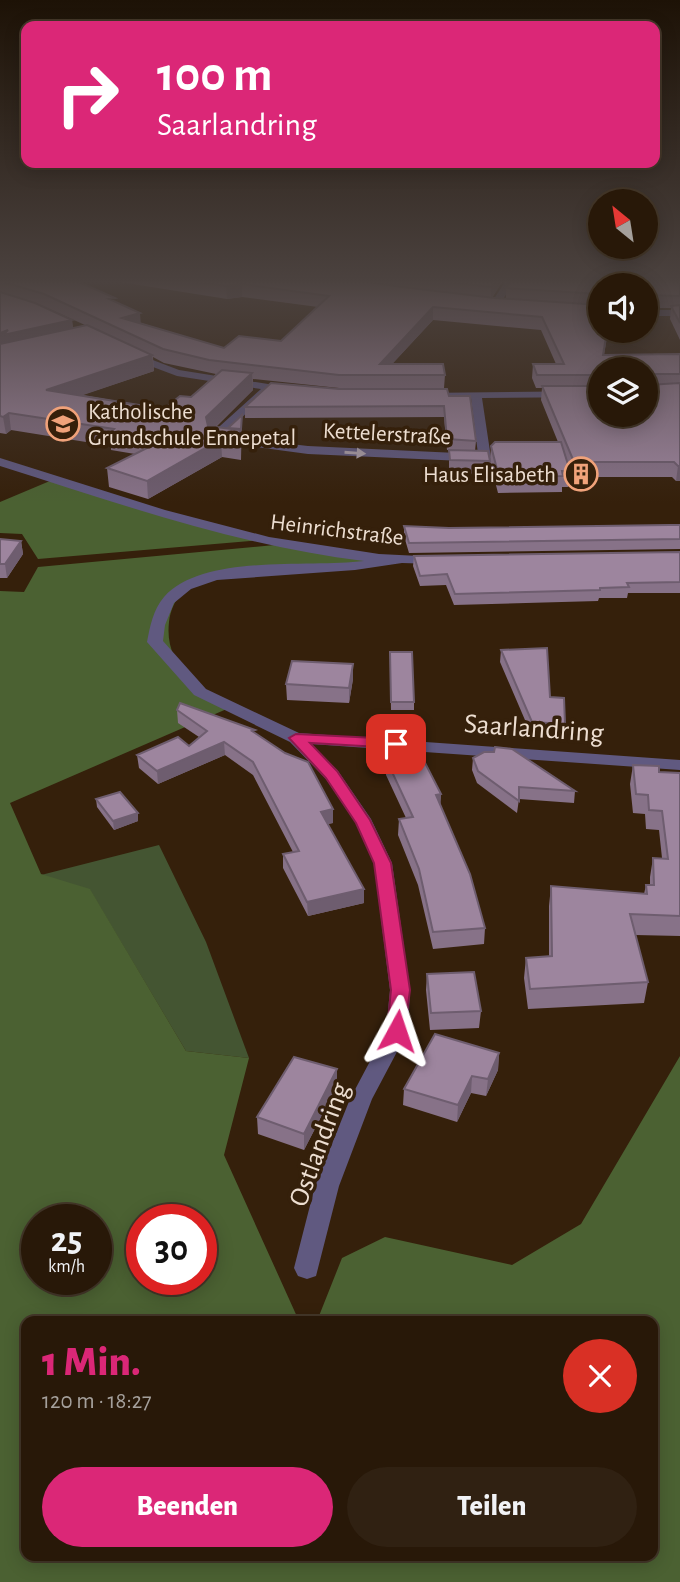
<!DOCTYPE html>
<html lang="de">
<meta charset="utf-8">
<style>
body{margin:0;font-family:"Alegreya Sans",sans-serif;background:#302112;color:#f1f3f6;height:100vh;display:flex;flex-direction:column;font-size:26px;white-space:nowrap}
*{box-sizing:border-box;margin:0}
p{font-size:23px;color:#a5a09c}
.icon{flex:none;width:38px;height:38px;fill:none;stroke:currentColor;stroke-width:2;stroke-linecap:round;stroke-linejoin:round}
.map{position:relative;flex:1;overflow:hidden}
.side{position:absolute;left:21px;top:1316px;width:637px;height:245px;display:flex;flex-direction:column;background:#281808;border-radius:14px;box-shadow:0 4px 18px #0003,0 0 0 2px #443729}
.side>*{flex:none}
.guide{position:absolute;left:21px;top:21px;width:639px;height:147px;border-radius:14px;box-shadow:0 4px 18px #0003,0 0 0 2px #443729;background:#db2777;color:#fff;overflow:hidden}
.needle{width:46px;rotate:330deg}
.controls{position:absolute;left:588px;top:189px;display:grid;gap:14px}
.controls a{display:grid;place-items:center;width:70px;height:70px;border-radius:50%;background:#281808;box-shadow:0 4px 18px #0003,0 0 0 2px #443729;font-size:35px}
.speed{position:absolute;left:21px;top:1204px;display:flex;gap:14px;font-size:35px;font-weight:700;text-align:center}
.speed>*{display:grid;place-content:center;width:91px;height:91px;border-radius:50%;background:#281808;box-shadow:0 4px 18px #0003,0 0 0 2px #443729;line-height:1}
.speed small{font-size:18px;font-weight:400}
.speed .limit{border:10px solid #d22;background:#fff;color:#111}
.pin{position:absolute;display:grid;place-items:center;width:60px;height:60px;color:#fff;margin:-30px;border-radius:14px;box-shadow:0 4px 10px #0006}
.me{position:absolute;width:77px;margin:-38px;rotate:5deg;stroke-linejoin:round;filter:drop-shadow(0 0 5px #0008)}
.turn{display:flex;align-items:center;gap:24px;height:147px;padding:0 21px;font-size:32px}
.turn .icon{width:91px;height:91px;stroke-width:2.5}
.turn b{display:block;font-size:49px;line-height:60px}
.round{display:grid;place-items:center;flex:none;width:74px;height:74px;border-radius:37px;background:#302112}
.headline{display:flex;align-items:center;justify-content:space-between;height:119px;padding:0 21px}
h1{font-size:42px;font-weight:800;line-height:52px;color:#db2777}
.primary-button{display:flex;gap:14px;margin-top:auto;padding:14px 21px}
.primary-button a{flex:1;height:80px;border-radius:42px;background:#db2777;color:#fff;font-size:28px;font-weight:800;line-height:80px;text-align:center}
.primary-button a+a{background:#302112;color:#f1f3f6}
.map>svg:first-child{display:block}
.green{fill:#445532}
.forest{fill:#4b6132;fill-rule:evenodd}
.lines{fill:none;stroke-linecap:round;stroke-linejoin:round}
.minor{fill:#605980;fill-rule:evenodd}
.wall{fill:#877288;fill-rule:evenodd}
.shaded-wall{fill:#6e5d6f}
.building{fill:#9d859e;stroke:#6e5d6f;stroke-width:2}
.oneway{fill:#aea2ad}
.route{fill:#db2777;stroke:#8e194d;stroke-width:2}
.labels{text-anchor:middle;stroke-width:7;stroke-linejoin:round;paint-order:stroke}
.far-poi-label{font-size:23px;fill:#edded1;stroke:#35200b;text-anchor:start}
.far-street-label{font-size:23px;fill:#edded1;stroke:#35200b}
.street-label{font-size:28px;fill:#edded1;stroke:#35200b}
</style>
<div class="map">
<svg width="680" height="1582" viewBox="0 0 680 1582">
<rect width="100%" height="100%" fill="#35200b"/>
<path class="green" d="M159 845 206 942 249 1058 186 1051 90 890 41 875Z"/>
<path class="forest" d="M57 478 261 540 38 559 22 534 0 533V502Z
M285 544 363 555 365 568C330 570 208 570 185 589 176 597 170 611 169 622 164 667 198 684 229 708L10 803 41 874 90 889 186 1051 249 1058 224 1155 299 1321H26V1556H653V1321H317L342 1258 385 1237 512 1265 581 1224 680 1056V1582H0V591L24 592 38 567ZM37 1220H96V1279H37ZM142 1220H201V1279H142Z"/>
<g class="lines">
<path class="minor" d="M505 282H514L498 307H492L490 305Z
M646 310H680V316H646Z
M129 354H137L179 370 293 388 295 390 289 393 266 390V394L223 436 308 446 478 454 471 398H425L421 397V393L600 391V397L482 398 491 458 485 462 308 454 210 441V435L261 389 177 376 129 358Z
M0 458 165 510 269 537 379 554 440 557V563L435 564 402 563 355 570 217 580 191 589 174 603 165 625 163 641 206 689 299 733 680 760V770L311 744 338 771 371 819 392 863 410 990 408 1031 372 1099 339 1186 316 1276 307 1279 298 1276 294 1268 315 1186 350 1099 386 1031 390 990 374 863 356 823 326 779 290 742 194 695 147 642C150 626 153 610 164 597 203 553 310 568 364 561 239 546 120 504 0 466Z"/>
</g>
<path class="wall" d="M0 282H79L115 302 141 323 224 348 281 341 318 307 242 297 227 299 120 282H502L492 298 506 299V288L680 282V340L670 319 671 308H646V285H600V331H608L604 355 680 354V481H676L672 477H573L569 467 570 471 568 487H562V492L498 493 490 462V474L449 473V450H455H447L444 417 245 418V407L339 389 449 396 476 441 475 451 490 461 491 446 558 442 541 400 542 388H536L532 378 533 364H556L541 330 433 320 392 364 445 375 444 388H339L253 379V390L216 427 228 429 242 415 241 460 222 457 148 499 109 487 107 468 135 454 111 450V446L11 430 6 434 0 433ZM40 305 45 307 85 325 73 328 72 320ZM153 357 164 363 216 374 191 397 164 409 82 395 154 371ZM600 369 646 415H600Z
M680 525V549L409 553 404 536V526L449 528Z
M0 539 21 541 23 554 7 578H0Z
M680 552V593H628L627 598H599L598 601 454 605 446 585 420 586 413 566 414 556Z
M501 650 550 697 565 724 564 736 531 734 500 662Z
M390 652 414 702V710H391Z
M353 664V679L349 703 287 700 286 684Z
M177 710 255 733 333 809V823L328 824 364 889V903L308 916 283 868V854L293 852 253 775 225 755 158 784 139 768 137 755 189 746 199 737 178 723Z
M473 758 575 791 574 803 519 799 517 813 477 783 472 770Z
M386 759 441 794 440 806 485 928 484 944 433 949 418 885 398 835 399 819 406 818 386 775Z
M633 765 659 772 680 773V936L635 935 648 982 644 1003 528 1009 524 978 526 958 549 957V906L551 886 644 894 646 885H650V877L653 858H662L659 830 646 829 645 814 633 813 630 784Z
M96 799 138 821 114 830 97 807Z
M427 974 481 1011 479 1028 430 1030 426 990Z
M499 1053 498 1070 486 1096 471 1093 457 1122 403 1105 404 1089Z
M337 1069V1086L304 1150 258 1134 257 1117Z"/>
<path class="shaded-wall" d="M495 282H502L491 299V287Z
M242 284V297L227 299 226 286Z
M433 307V320L382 375 380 364Z
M140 313 141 326 122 318Z
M72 320 73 333 0 346V333L8 330Z
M152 355 154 371 48 407 46 390Z
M252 373 253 390 207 435 206 417Z
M9 413 11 430 6 434 3 417Z
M221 439 222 457 148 499 147 481Z
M678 466H680V481H676Z
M21 541 23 554 7 578 5 564Z
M353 664V679L349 703V688Z
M224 742 225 755 158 784 157 771Z
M441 794 440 810 436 795Z
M333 809V823L321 825V812Z
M138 813V821L114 830 113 821Z
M364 889V903L308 916 307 902Z
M499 1053 498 1070 486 1096 488 1079Z
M337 1069V1086L304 1150V1134Z
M472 1076 471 1093 457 1122 458 1105Z"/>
<path class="building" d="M3 282H79L115 298 109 299 140 313 122 318 224 348 239 336 281 341 329 296 242 284 226 286 196 282H369L402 287 495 298 600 305V331H607L603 355 680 354V374H646L648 385 680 383V466H678L674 462H574L542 386H600V415H646V369H600V375H537L533 364H564L542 317 433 307 380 364H443L445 375H339L209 360 163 349 44 294Z
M448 282H495L491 287Z
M511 282H680V296L646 295V285H600V294L506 288Z
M0 292 35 303 72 320 3 335 8 330 0 333Z
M680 305V323L671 306Z
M87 325 152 355 46 390 164 409 180 396 191 397 222 370 252 373 206 417 208 426 240 430V442L221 439 147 481 107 468 161 441 110 433 114 429 9 413 3 417 0 416V344Z
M271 383 339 389H447L449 396H470L476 441 447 439 444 406 245 407Z
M242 415 241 429 228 428Z
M495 442H561L570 471H562L563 476 499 477 491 446Z
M449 450 488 451 490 461 450 460Z
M669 525H680V539L409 543 404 526 449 528Z
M0 539 21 541 5 564H0Z
M680 552V582L627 583 629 587 600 588V590L455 594 447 574 420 576 414 556Z
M547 648 550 697 564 698 565 724 532 722 501 650Z
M390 652H412L414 702H391Z
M292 661 353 664 349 688 286 684Z
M180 703 255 730 252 731 285 753 308 762 333 809 321 812 364 889 307 902 283 854 299 851 253 762 224 742 157 771 137 755 178 737 189 746 207 731 177 710Z
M495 747 512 749 575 791 519 787V801L478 771 473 758 484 752H494Z
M421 755 441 794 436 795 470 874 485 928 433 932 419 869 399 819 413 817 386 759Z
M633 765 659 766V772L680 773V916L630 914 648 982 530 989 526 958 552 956 551 886 647 894 646 885H654L653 858 668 859 662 811 649 810 648 795 636 794Z
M120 792 138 813 113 821 96 799Z
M474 972 481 1011 431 1013 427 974Z
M435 1034 499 1053 488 1079 472 1076 458 1105 404 1089Z
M294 1057 337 1069 304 1134 257 1117Z"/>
<defs><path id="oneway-solid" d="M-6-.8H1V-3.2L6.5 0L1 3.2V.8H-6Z" transform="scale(1.75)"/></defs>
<use class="oneway" href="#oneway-solid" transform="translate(355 453) rotate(4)"/>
<linearGradient id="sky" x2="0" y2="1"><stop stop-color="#1d1206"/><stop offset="0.56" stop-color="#4b423f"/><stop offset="1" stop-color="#4b423f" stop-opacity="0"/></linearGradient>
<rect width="680" height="503" fill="url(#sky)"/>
<path class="route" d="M296 734 396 739 404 744 396 748 310 743 337 771 370 820 391 863 410 990 404 1036 397 1038 387 1031 391 990 374 863 356 823 326 778 289 738Z"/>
<defs>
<symbol id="school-ring" viewBox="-11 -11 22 22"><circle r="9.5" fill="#35200b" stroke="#f0a27a" stroke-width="1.5"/><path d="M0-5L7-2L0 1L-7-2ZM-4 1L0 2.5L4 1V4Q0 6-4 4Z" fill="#f0a27a"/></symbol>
<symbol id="building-ring" viewBox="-11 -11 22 22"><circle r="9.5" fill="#35200b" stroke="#f0a27a" stroke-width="1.5"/><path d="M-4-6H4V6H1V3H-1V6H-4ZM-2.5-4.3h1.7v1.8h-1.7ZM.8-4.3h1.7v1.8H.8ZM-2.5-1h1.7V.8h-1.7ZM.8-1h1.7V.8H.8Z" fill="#f0a27a"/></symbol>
</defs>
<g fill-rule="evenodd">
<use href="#school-ring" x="44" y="405" width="38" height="38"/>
<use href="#building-ring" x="562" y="455" width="38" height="38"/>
</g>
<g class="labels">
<g class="far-poi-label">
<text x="88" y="419">Katholische<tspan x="88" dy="26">Grundschule Ennepetal</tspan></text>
<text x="556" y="482" text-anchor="end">Haus Elisabeth</text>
</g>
<g class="far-street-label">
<text transform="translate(387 433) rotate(3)" y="8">Kettelerstraße</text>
<text transform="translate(337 529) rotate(7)" y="8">Heinrichstraße</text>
</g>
<g class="street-label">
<text transform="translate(534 727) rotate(4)" y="10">Saarlandring</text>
<text transform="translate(318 1144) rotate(-70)" y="10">Ostlandring</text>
</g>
</g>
</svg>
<div class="controls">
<a><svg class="needle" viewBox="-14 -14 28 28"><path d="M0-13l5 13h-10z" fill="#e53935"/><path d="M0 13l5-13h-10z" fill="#a5a09c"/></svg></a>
<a><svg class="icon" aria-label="sound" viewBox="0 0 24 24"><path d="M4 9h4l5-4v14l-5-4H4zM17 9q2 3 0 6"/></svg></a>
<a><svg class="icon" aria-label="layers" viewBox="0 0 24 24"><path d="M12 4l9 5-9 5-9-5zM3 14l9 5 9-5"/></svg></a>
</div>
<div class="speed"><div>25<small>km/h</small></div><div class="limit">30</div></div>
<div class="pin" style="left:396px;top:744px;background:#d93025"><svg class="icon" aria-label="arrive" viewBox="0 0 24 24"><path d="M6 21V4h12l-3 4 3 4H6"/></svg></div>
<svg class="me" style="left:397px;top:1031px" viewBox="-20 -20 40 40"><path d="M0-17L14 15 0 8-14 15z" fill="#db2777" stroke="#fff" stroke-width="4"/></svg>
<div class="guide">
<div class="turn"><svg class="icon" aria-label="right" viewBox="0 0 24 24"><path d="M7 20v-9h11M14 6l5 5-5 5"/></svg><div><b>100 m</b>Saarlandring</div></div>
</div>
<section class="side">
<div class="headline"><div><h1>1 Min.</h1><p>120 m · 18:27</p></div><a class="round" style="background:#d93025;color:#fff"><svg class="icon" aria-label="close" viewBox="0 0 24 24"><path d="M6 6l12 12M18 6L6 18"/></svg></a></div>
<div class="primary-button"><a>Beenden</a><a>Teilen</a></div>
</section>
</div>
